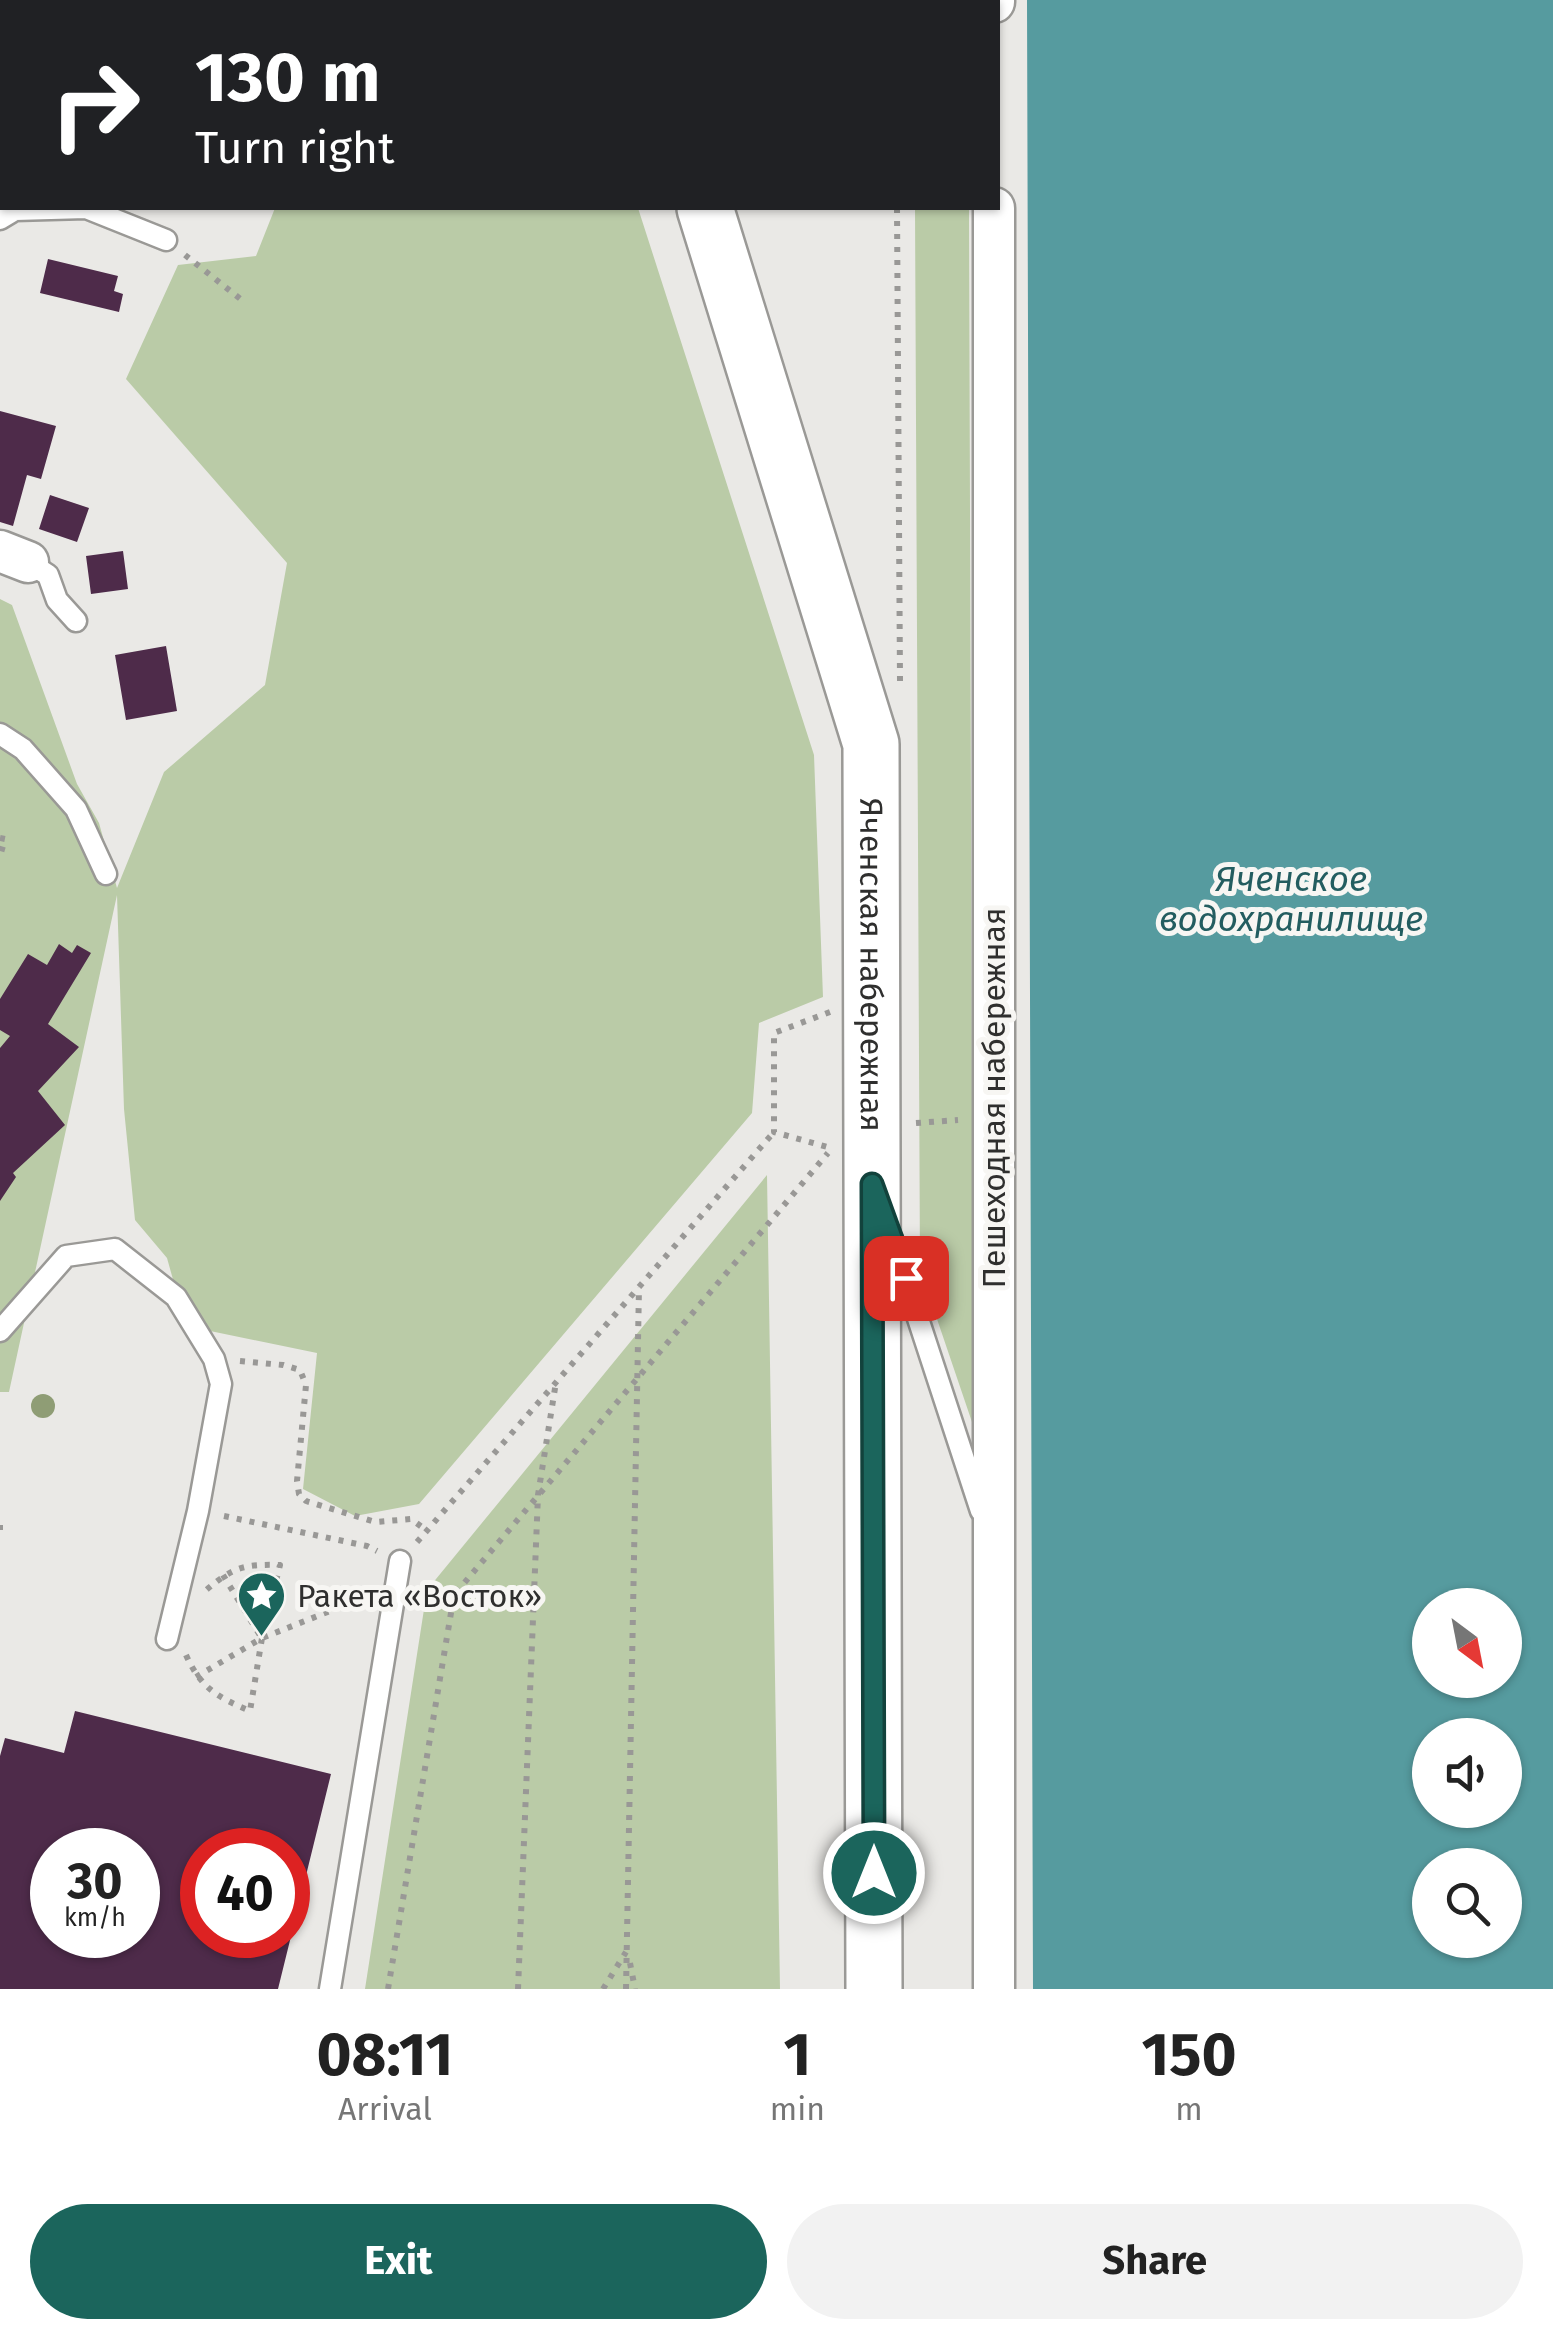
<!DOCTYPE html>
<meta charset="utf-8">
<style>
body{margin:0;font-family:"Fira Sans",sans-serif;background:#f2f2f2;color:#222;height:100vh;display:flex;flex-direction:column;font-size:38px;white-space:nowrap}
*{box-sizing:border-box;margin:0}
p{font-size:32px;color:#767676}
.icon{flex:none;width:55px;height:55px;fill:none;stroke:currentColor;stroke-width:2;stroke-linecap:round;stroke-linejoin:round}
.map{position:relative;height:1989px;overflow:hidden}
.side{display:flex;flex-direction:column;background:#fff;flex:1}
.side>*{flex:none}
.guide{position:absolute;left:0px;top:0px;width:1000px;height:210px;box-shadow:0 2px 8px #0004;background:#202124;color:#fff;overflow:hidden}
.needle{width:65px;rotate:148deg}
.controls{position:absolute;left:1412px;top:1588px;display:grid;gap:20px}
.controls a{display:grid;place-items:center;width:110px;height:110px;border-radius:50%;background:#fff;box-shadow:0 2px 8px #0004;font-size:50px}
.speed{position:absolute;left:30px;top:1828px;display:flex;gap:20px;font-size:50px;font-weight:700;text-align:center}
.speed>*{display:grid;place-content:center;width:130px;height:130px;border-radius:50%;background:#fff;box-shadow:0 2px 8px #0004;line-height:1}
.speed small{font-size:25px;font-weight:400}
.speed .limit{border:15px solid #d22;background:#fff;color:#111}
.pin{position:absolute;display:grid;place-items:center;width:85px;height:85px;color:#fff;margin:-42px;border-radius:20px;box-shadow:0 5px 15px #0006}
.me{position:absolute;width:110px;margin:-55px;rotate:0deg;stroke-linejoin:round;filter:drop-shadow(0 0 8px #0008)}
.turn{display:flex;align-items:center;gap:35px;height:210px;padding:0 30px;font-size:45px}
.turn .icon{width:130px;height:130px;stroke-width:2.5}
.turn b{display:block;font-size:70px;line-height:85px}
.eta{display:flex;justify-content:space-evenly;align-items:center;height:170px;text-align:center}
.eta b{font-size:60px;font-weight:700;line-height:70px}
.button{display:flex;gap:20px;margin-top:auto;padding:20px 30px}
.button a{flex:1;height:115px;border-radius:60px;background:#1b655c;color:#fff;font-size:40px;font-weight:700;line-height:115px;text-align:center}
.button a+a{background:#f2f2f2;color:#222}
.map>svg:first-child{display:block}
.green{fill:#bacba7}
.water{fill:#569b9f;fill-rule:evenodd}
.building{fill:#4e2b4a;fill-rule:evenodd}
.lines{fill:none;stroke-linecap:round;stroke-linejoin:round}
.lane-casing{stroke:#9a9996;stroke-width:25}
.street-casing{stroke:#9a9996;stroke-width:45}
.secondary-casing{stroke:#9a9996;stroke-width:60}
.path{stroke:#999896;stroke-width:6;stroke-dasharray:5 8;stroke-linecap:butt}
.lane{stroke:#fff;stroke-width:20}
.street{stroke:#fff;stroke-width:40}
.secondary{stroke:#fff;stroke-width:55}
.tree{fill:#8f9d75}
.route-casing{stroke:#12423c;stroke-width:25}
.route{stroke:#1b655c;stroke-width:18}
.labels{text-anchor:middle;stroke-width:10;stroke-linejoin:round;paint-order:stroke}
.street-label{font-size:32px;fill:#2f2f2e;stroke:#f7f6f3}
.poi-label{font-size:32px;fill:#2f2f2e;stroke:#f7f6f3;text-anchor:start}
.water-label{font-size:35px;font-style:italic;fill:#235d60;stroke:#f7f6f3}
</style>
<div class="map">
<svg width="1553" height="1989" viewBox="0 0 1553 1989">
<rect width="100%" height="100%" fill="#eae9e6"/>
<path class="green" d="M275 208H638L814 755 823 997 759 1023 752 1113 419 1504 355 1516 303 1489 317 1353 186 1326 167 1258 135 1220 124 1109 117 895 9 1392H0V599L12 605 77 784 99 823 117 888 164 772 265 685 287 563 126 379 178 265 256 256Z
M915 208H969L973 1425 920 1269Z
M767 1175 780 1989H365L427 1590Z"/>
<path class="water" d="M1027 0H1553V1989H1033ZM1430 1605H1505V1680H1430ZM1430 1735H1505V1810H1430ZM1430 1865H1505V1940H1430Z"/>
<path class="building" d="M48 259 118 276 114 291 123 294 119 312 40 293Z
M0 411 56 426 41 479 27 475 13 526 0 522Z
M50 495 89 508 77 542 39 529Z
M123 551 128 589 91 594 86 556Z
M166 646 177 711 126 720 115 655Z
M59 944 72 953 77 945 91 953 48 1024 79 1047 38 1091 65 1125 13 1173 16 1177 0 1201V1048L10 1036 0 1030V999L28 954 47 965Z
M75 1711 331 1774 278 1989H0V1756L5 1738 64 1753ZM52 1850H138V1935H52ZM202 1850H288V1935H202Z"/>
<g class="lines">
<defs>
<path id="lane" d="M86 208 166 240
M0 219 15 210 86 208
M28 562 48 575 57 600 76 621
M0 734 23 749 76 809 106 874
M892 1239 981 1511
M0 1331 66 1256 115 1249 176 1297 214 1359 221 1384 198 1511 167 1639
M330 1989 400 1561"/>
<path id="street" d="M994 0V2
M0 551 28 562
M994 1989V208"/>
<g id="secondary">
<path d="M646 0 647 2"/>
<path id="s1" d="M705 208 871 744 874 1989"/>
</g>
</defs>
<use href="#lane" class="lane-casing"/>
<use href="#street" class="street-casing"/>
<use href="#secondary" class="secondary-casing"/>
<path class="path" d="M896 0V2
M897 208 900 681
M185 255 243 301
M0 838 5 839 0 856
M830 1012 774 1033V1132L831 1148
M916 1123 958 1120
M240 1361 283 1365 300 1370 306 1385 297 1481 299 1494 306 1501 375 1522 411 1519 426 1530
M224 1516 367 1546 377 1551
M0 1525V1533
M417 1542 774 1132
M223 1575 261 1637
M186 1655C201 1688 217 1697 250 1711L262 1638 280 1565C244 1564 233 1567 205 1591
M196 1677 262 1638 368 1596
M630 1963 635 1989
M388 1989 454 1595 828 1153
M518 1989 538 1495 556 1382
M603 1989 626 1952
M626 1989 639 1287"/>
<use href="#lane" class="lane"/>
<use href="#street" class="street"/>
<use href="#secondary" class="secondary"/>
</g>
<circle class="tree" cx="43" cy="1406" r="12"/>
<g class="lines">
<defs>
<path id="route" d="M874 1873 872 1184 906 1278"/>
</defs>
<use href="#route" class="route-casing"/>
<use href="#route" class="route"/>
</g>
<defs>
<symbol id="sight-pin" viewBox="-11 -11 22 30"><path d="M0 17L-7.5 6A9.5 9.5 0 1 1 7.5 6Z" fill="#1b655c" stroke="#f7f6f3"/><path d="M0-6L1.8-2.2L6-1.7L2.9 1.2L3.7 5.4L0 3.3L-3.7 5.4L-2.9 1.2L-6-1.7L-1.8-2.2Z" fill="#fff"/></symbol>
</defs>
<g fill-rule="evenodd">
<use href="#sight-pin" x="234" y="1568" width="55" height="75"/>
</g>
<g class="labels">
<g class="street-label">
<text dy="11" stroke="none"><textPath href="#s1" startOffset="782">Яченская набережная</textPath></text>
<text transform="translate(994 1098) rotate(-90)" y="11">Пешеходная набережная</text>
</g>
<g class="poi-label">
<text x="297" y="1607">Ракета «Восток»</text>
</g>
<g class="water-label">
<text x="1291" y="891">Яченское<tspan x="1291" dy="40">водохранилище</tspan></text>
</g>
</g>
</svg>
<div class="controls">
<a><svg class="needle" viewBox="-14 -14 28 28"><path d="M0-13l5 13h-10z" fill="#e53935"/><path d="M0 13l5-13h-10z" fill="#767676"/></svg></a>
<a><svg class="icon" aria-label="sound" viewBox="0 0 24 24"><path d="M4 9h4l5-4v14l-5-4H4zM17 9q2 3 0 6"/></svg></a>
<a><svg class="icon" aria-label="search" viewBox="0 0 24 24"><circle cx="10" cy="10" r="6"/><path d="M15 15l6 6"/></svg></a>
</div>
<div class="speed"><div>30<small>km/h</small></div><div class="limit">40</div></div>
<div class="pin" style="left:906px;top:1278px;background:#d93025"><svg class="icon" aria-label="arrive" viewBox="0 0 24 24"><path d="M6 21V4h12l-3 4 3 4H6"/></svg></div>
<svg class="me" style="left:874px;top:1873px" viewBox="-20 -20 40 40"><circle r="17" fill="#1b655c" stroke="#fff" stroke-width="3"/><path d="M0-11L8 9 0 5-8 9z" fill="#fff"/></svg>
<div class="guide">
<div class="turn"><svg class="icon" aria-label="right" viewBox="0 0 24 24"><path d="M7 20v-9h11M14 6l5 5-5 5"/></svg><div><b>130 m</b>Turn right</div></div>
</div>
</div>
<section class="side">
<div class="eta">
<div><b>08:11</b><p>Arrival</p></div>
<div><b>1</b><p>min</p></div>
<div><b>150</b><p>m</p></div>
</div>
<div class="button"><a>Exit</a><a>Share</a></div>
</section>
